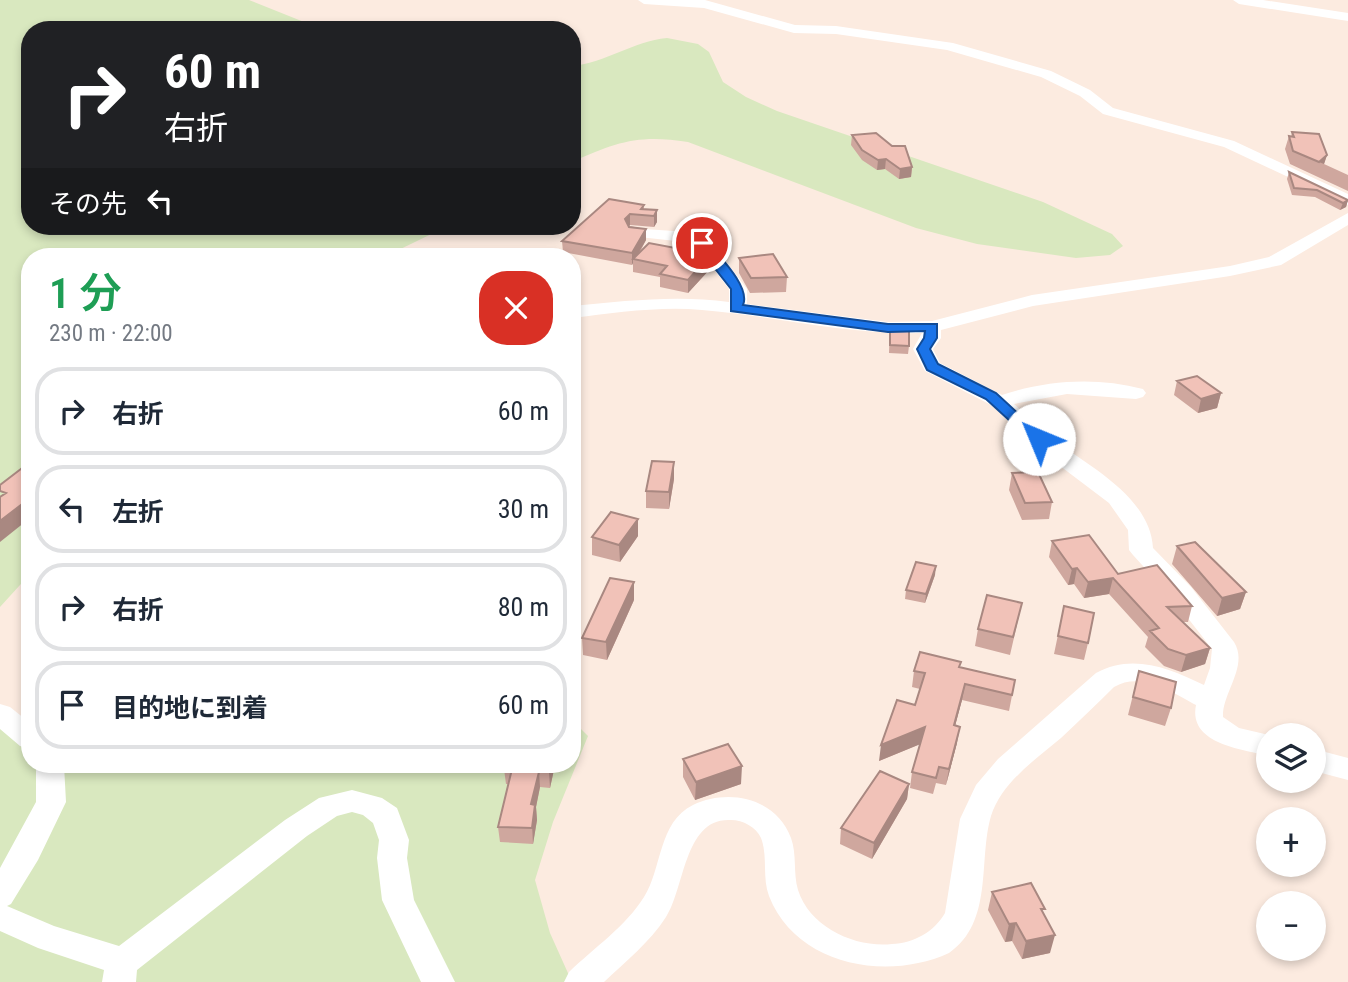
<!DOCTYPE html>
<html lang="ja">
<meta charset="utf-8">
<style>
body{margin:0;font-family:"Roboto Condensed","Noto Sans JP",sans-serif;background:#f2f2f3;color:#1f2937;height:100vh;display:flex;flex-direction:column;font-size:26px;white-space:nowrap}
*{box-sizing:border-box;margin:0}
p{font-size:23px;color:#747a83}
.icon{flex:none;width:38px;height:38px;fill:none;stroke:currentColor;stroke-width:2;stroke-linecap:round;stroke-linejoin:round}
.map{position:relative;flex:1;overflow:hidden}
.drawer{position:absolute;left:21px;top:248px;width:560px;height:525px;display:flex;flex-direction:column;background:#fff;border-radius:28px;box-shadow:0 4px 10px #0003}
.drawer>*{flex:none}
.top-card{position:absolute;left:21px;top:21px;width:560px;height:214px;border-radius:28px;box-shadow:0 4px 10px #0003;background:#202124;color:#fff;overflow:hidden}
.controls{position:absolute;left:1256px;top:723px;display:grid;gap:14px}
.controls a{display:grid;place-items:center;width:70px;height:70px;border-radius:50%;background:#fff;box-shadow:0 4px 10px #0003;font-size:35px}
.pin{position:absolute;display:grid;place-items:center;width:60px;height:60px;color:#fff;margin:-30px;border:4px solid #fff;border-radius:50%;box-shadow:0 2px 7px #0007}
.me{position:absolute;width:77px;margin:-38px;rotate:315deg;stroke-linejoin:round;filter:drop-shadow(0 0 5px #0008)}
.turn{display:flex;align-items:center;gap:24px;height:147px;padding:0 28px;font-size:32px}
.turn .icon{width:91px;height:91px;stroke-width:2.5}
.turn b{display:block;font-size:49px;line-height:60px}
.then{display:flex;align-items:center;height:66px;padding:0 28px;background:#0003;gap:14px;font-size:26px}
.round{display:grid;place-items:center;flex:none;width:74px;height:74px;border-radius:28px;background:#f2f2f3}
.overview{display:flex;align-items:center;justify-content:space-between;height:119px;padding:0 28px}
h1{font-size:42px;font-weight:600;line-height:52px;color:#1e9e55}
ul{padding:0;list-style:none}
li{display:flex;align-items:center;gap:21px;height:88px;margin:0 14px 10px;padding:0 14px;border:4px solid #e0e1e3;border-radius:28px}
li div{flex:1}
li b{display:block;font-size:26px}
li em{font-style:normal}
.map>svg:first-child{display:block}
.green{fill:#d9e8bf}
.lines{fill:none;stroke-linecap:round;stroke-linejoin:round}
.street{fill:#fff;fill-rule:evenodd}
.wall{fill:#cfa79e}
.shaded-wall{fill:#a98881}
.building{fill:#f1c2b8;stroke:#a98881;stroke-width:2}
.route{fill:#1a73e8;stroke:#114b97;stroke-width:2}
</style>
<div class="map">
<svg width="1348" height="982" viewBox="0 0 1348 982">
<rect width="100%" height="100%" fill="#fcebe0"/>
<path class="green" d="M0 0H249L324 30H30V226H448L384 257H30V574L0 607Z
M667 38 698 44 709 52 723 82 746 97 777 111 1043 202 1112 234 1123 246 1110 255 1076 258 977 244 916 228 688 142C639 134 616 142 572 162V66C606 63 633 41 667 38Z
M0 711 30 726V765H572V720L588 736 553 822 535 880 550 933 572 982H0Z"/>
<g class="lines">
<path class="street" d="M638 0H705L795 25 836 26 953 43 1051 71 1090 90 1113 108 1234 141 1348 194V205L1224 147 1103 114 1080 96 1041 77 947 50 836 34 794 33 704 8 644 4Z
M1233 0H1263L1348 13V21L1239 4Z
M1348 213V225L1281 265 1230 276 1033 306 941 330V338L933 349 940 363 1002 395C1048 380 1096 377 1143 389L1146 393 1143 397 1136 399 1067 394 1014 404C1026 415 1037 427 1050 437 1088 466 1150 496 1153 548L1191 587 1234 642C1249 666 1222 693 1223 717L1239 728 1269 735V756C1242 749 1188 744 1196 705 1172 692 1141 671 1114 687 1097 704 1079 721 1061 738 1035 760 1002 782 991 816 978 860 994 922 949 953 886 982 796 965 769 896 762 878 768 856 761 838 756 827 743 820 731 820 684 817 685 888 666 917 650 942 625 962 604 982H564L569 972C594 948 626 926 644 897 662 869 658 822 693 805 729 788 776 798 791 838 797 854 793 873 798 890 810 928 856 948 892 944 914 943 934 932 945 913L960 819 976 785 998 759 1096 673C1132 653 1169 668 1204 685L1210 668 1212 649 1173 599 1133 555 1129 550 1128 530 1109 503 1031 444 993 406 925 371 913 349 922 333C848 335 775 316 702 310 659 306 615 313 572 318V306C625 301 676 295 729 302V289L696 246 685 242 630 236 627 232 630 228 688 232 708 238 747 289V304L888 322 932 321 1032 295 1230 266 1269 257Z
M0 704 10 707 30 723V749L20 746 0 729Z
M1314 749 1348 758V780L1314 771Z
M36 765H64L66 802 38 860 11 904 7 906 54 926 119 946 285 820 319 798 352 790 382 798 397 808 409 840 407 858 414 900 455 982H421L382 900 377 858 379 840 373 823 363 815 352 812 337 816 307 836 137 970 136 982H102L104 970 38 948 0 931V868L36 802Z"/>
</g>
<path class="wall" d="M1292 132 1327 155 1324 164 1348 175V191L1290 164 1285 149 1289 136 1291 137Z
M852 135 912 167 911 177 899 179 885 169 877 170 862 160 851 145Z
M1289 172 1348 200 1346 207 1340 210 1315 197 1292 195 1287 179Z
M644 205V209L657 210V222L654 227 630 225 629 226 646 229V240L640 252 675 248 702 251 710 255V269L688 293 660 287V277L633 272V263L632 265 563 252 562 241Z
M739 258 787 277 786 292 750 293 739 273Z
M890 327 909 346 908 354 889 353Z
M1177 381 1221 393 1217 408 1198 413 1174 395Z
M1012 473 1052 502 1049 519 1022 520 1009 490Z
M674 479 669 509 646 508V491Z
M638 519V536L620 562 592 555V537Z
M1052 541 1118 574 1192 606 1188 622H1183L1210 648 1205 664 1181 672 1164 666 1145 647 1148 637 1109 594 1084 598 1074 584 1068 585 1049 557Z
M1177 546 1246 592 1240 609 1217 616 1172 564Z
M935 575 925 603 905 599 906 590Z
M634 600 607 660 583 655 582 638Z
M1022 603 1010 655 975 646 978 629Z
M1064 606 1088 643 1084 660 1054 654Z
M960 667 1015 680 1009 711 962 700 955 726 957 743 946 785 936 783 933 794 910 788 912 772 920 744 879 761 915 705 920 689 912 687 914 671Z
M1139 671 1171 708 1165 726 1128 715Z
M683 759 741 784 695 800 683 777Z
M505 765H555L550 788 540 787 536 807 537 820 533 844 500 842 498 827 508 784H506L504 769Z
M909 784 907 799 872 859 840 844 841 828Z
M992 892 1044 914 1050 953 1022 959 1012 941 1005 942 988 910Z"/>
<path class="shaded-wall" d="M1327 155 1324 164 1319 162Z
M886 159 885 169 877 170 878 160Z
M912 167 911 177 899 179 900 169Z
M1348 200 1346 207 1340 210 1343 203Z
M657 210V222L654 227V216Z
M630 214V225L625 230V219Z
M646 229V240L635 259H633V263L632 265V253Z
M710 255V269L688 293V280Z
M1221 393 1217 408 1198 413 1201 399Z
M674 462V479L669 509V492Z
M30 498V518L0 542V521Z
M638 519V536L620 562 619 545Z
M936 566 935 575 925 603 926 594Z
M1077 568 1074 584 1068 585 1072 569Z
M1113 578 1109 594 1084 598 1088 582Z
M634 582V600L607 660 606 642Z
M1246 592 1240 609 1217 616 1222 598Z
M1210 648 1205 664 1181 672 1186 655Z
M965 684 962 700 951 741 954 725Z
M925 727 923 743 879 761 881 745Z
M960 727 957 743 946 785 949 769Z
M550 765H555L550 788 549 772Z
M742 766 741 784 695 800 696 782Z
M539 772 540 787 536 807 537 820 533 844 531 804Z
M909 784 907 799 872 859 874 843Z
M1016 923 1012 941 1005 942 1009 924Z
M1055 935 1050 953 1022 959 1026 941Z"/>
<path class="building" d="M1292 132 1319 134 1327 155 1319 162 1293 151 1289 136 1294 137Z
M876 133 892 146H905L912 167 900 169 886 159 878 160 862 150 852 135Z
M1289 172 1348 200 1343 203 1317 190 1294 188Z
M609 199 644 205 641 209 657 210 654 216 630 214 625 219 629 227 646 229 632 253 562 241Z
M681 241 702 245 700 250 710 255 688 280 660 274 667 266 633 259 649 243 675 248Z
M773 254 787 277 751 278 739 258Z
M890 327 909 329V346L890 345Z
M1197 376 1221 393 1201 399 1177 381Z
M652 461 674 462 669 492 646 491Z
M30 462V498L0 521V497L6 493 0 491V485Z
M1038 472 1052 502 1025 503 1012 473Z
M611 512 638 519 619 545 592 537Z
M1089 535 1118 574 1157 565 1192 606 1167 607 1210 648 1186 655 1168 649 1150 631 1159 628 1113 578 1088 582 1077 568 1072 569 1052 541Z
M1195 542 1246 592 1222 598 1177 546Z
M916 562 936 566 926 594 906 590Z
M610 578 634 582 606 642 582 638Z
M987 595 1022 603 1013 637 978 629Z
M1064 606 1094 613 1088 643 1058 636Z
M920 652 961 662 959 667 1015 680 1012 695 965 684 954 725 960 727 949 769 939 767 936 778 912 772 925 727 881 745 897 700 915 705 925 673 914 671Z
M1139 671 1176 682 1171 708 1133 697Z
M728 744 742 766 696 782 683 759Z
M505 765H550L549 772H539L531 804 535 805 532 828 498 827 512 769H504Z
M880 771 909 784 874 843 841 828Z
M1031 883 1045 909H1041L1055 935 1026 941 1016 923 1009 924 992 892Z"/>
<path class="route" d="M702 239 706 240C718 255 751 287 743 305L888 324H937V338L930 349 938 364 996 393 1046 439 1039 443 1033 442 986 399 927 370 917 349 924 338 925 331 888 332 731 311V289L695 243Z"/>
</svg>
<div class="controls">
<a><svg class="icon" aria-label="layers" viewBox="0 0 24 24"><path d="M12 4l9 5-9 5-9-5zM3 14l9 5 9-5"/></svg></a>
<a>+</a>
<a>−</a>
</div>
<div class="pin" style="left:702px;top:243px;background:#d93025"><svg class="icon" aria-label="arrive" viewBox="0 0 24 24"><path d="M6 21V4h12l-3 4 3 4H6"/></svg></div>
<svg class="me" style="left:1039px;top:439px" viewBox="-20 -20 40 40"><circle r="19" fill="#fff"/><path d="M0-13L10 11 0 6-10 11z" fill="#1a73e8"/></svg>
<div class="top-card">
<div class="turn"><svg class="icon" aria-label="right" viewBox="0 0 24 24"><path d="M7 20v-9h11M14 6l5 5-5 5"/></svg><div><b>60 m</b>右折</div></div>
<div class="then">その先<svg class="icon" aria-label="left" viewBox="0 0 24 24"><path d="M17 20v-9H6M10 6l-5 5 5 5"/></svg></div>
</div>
<section class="drawer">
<div class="overview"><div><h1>1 分</h1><p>230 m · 22:00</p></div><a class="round" style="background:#d93025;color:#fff"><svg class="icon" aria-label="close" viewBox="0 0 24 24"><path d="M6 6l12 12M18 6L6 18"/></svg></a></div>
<ul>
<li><svg class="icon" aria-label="right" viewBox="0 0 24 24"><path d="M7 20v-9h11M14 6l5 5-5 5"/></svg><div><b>右折</b></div><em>60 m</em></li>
<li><svg class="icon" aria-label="left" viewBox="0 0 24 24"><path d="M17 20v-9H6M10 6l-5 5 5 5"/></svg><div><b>左折</b></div><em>30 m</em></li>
<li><svg class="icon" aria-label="right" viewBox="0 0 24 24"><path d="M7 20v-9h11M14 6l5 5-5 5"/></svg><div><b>右折</b></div><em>80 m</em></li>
<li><svg class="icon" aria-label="arrive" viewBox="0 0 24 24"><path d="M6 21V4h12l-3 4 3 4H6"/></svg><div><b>目的地に到着</b></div><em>60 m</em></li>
</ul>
</section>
</div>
